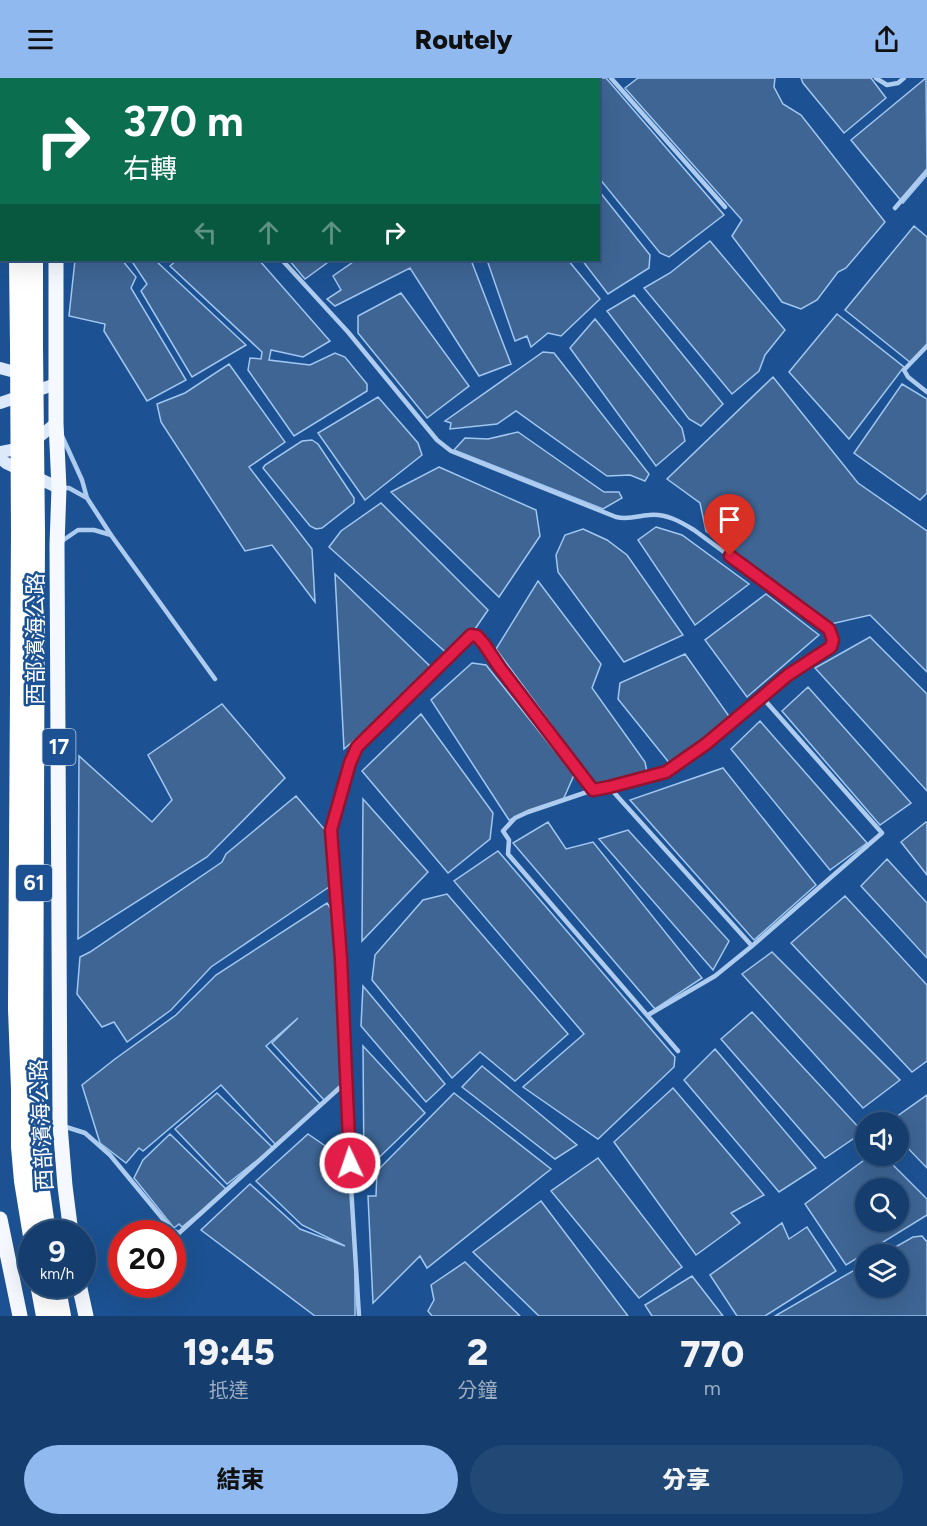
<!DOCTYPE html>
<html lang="zh-TW">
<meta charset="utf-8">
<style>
body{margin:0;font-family:Figtree,"Noto Sans TC",sans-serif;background:#224976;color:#f1f3f6;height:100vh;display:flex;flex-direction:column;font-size:22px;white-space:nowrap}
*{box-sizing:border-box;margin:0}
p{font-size:20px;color:#9daec2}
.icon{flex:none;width:33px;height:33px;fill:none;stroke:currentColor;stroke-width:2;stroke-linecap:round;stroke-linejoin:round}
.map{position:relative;height:1238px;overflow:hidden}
.panel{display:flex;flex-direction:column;background:#153e6e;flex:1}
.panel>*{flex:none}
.top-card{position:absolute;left:0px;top:0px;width:600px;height:183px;box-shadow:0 6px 24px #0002,0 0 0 2px #345781;background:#0b6e4f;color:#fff;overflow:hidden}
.buttons{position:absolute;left:855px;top:1034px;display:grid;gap:12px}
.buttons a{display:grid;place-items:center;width:54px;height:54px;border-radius:50%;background:#153e6e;box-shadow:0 6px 24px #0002,0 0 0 2px #345781;font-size:30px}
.speed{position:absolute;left:18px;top:1142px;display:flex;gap:12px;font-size:30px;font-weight:700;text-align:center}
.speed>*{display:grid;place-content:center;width:78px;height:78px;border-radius:50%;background:#153e6e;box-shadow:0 6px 24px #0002,0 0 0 2px #345781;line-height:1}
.speed small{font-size:15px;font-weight:400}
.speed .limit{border:9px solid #d22;background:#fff;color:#111}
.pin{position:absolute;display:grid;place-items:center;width:51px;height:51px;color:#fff;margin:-62px -26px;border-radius:50% 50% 50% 0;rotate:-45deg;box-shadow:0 0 6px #0007}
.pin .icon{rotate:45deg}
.me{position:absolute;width:66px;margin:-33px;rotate:357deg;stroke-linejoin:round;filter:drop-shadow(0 0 4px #0008)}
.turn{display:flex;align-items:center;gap:21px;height:126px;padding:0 24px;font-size:27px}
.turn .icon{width:78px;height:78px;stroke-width:2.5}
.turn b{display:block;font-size:42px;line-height:51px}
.lanes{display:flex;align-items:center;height:57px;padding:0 24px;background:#0003;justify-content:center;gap:30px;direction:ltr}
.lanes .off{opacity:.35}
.eta{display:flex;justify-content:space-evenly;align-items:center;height:102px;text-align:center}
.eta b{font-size:36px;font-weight:800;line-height:42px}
.primary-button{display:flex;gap:12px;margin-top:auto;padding:12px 24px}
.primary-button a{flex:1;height:69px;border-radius:36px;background:#90b9f0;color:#111;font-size:24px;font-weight:800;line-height:69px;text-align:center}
.primary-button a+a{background:#224976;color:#f1f3f6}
header{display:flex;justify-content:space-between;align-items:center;height:78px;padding:0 24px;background:#90b9f0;color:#111;font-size:27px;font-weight:800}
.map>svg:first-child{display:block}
.water{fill:#3e6594;stroke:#a1c7f1;stroke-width:1.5;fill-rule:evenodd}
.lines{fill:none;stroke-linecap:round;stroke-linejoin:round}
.lane{stroke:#aeccef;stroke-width:4.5}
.secondary{stroke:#dbe9fb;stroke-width:12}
.primary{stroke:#f5f9ff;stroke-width:15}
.highway{stroke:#fff;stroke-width:18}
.highway-bridge{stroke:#fff;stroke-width:18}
.route-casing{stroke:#92132f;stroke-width:15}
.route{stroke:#e11d48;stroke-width:10}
.labels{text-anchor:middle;stroke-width:5;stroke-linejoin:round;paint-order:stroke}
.shield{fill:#1c5293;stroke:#bbcbdf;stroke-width:1.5}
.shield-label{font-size:21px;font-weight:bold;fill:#fff}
.street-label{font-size:22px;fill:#fff;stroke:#1c5293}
</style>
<header><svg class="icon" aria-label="menu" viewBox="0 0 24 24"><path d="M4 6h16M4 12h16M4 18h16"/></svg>Routely<svg class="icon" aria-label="share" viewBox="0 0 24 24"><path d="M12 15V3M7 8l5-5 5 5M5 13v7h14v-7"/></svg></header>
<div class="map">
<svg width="927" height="1238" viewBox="0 0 927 1238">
<rect width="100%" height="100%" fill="#1c5293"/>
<path class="water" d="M569 0H606L724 137 669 179 660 175 599 100 598 2 567 1Z
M638 0H775L774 9 783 26 801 37 885 144 846 190 838 194 817 222 801 231 782 224 732 158 742 142 625 10Z
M801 0H871L886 20 844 55 803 5Z
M926 0 927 97 903 125 851 62Z
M599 113 650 177 649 190 608 216 582 182H598Z
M914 148 927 159V267L911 285 845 232Z
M710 163 785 252 765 277 759 293 732 316 644 210 670 195Z
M75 182H122L136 199 131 210 186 302 147 323 104 253 105 246 69 238Z
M131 182H158L156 183 246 267 192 299 141 213 147 206Z
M177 182H259L330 263 303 279 271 272 269 282 310 287 335 275 345 279 367 306V313L294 358 248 292 250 280 261 281 262 274 170 188Z
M289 182H331L305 201Z
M356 182H471L511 286 479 298 410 190 335 228 327 221 341 212 333 198Z
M487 182H568L600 221 561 258 548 255 531 269 527 258 515 263Z
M401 215 469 308 427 340 358 255V238Z
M634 217 723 326 701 348 689 341 607 233Z
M837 236 904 289 849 361 789 294Z
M595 241 682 350 685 363 656 388 570 270Z
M543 274 554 275 649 396 645 403 630 397 607 398 516 333 497 346 450 351 451 345 445 343Z
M229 286 285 364 249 389 312 471 315 524 272 467 245 473 161 344 157 326 185 315Z
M773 299 858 405 927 453V594L870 537 831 546 706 453 700 425 667 401Z
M902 306 927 321V415L920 422 854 375Z
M378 319 418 365 422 377 365 422 318 355Z
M518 354 604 414H619L622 420 603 431 454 372 465 360 488 361Z
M312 362 318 366 354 420V425L322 450 316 451 310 448 263 390 265 387 302 363Z
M439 389 536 432 540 458 499 519 391 414Z
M381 425 488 532 475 551 451 579 329 469 341 453Z
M656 449 682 457 749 506 695 547 638 462Z
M583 451 607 462 627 477 683 557 624 584 558 494 556 477 565 457Z
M335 496 435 593 344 671Z
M538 503 601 586 592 610 645 684 648 699 596 707 496 571Z
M766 516 819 557 747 619 705 562Z
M870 559 927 616V713L815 590Z
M685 576 731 641 671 687 618 621 620 605Z
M472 585 486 587 574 697 563 722 509 742 431 622Z
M808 609 911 725 880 747 782 633Z
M222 626 285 700 207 779 78 861 79 678 152 744 172 722 148 677Z
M421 636 493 735 490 761 448 795 362 693Z
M760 643 867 765 830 792 731 671Z
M723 690 816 807 754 862 630 722Z
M296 718 331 759 335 805 211 889 171 932 127 964 114 944 102 949 77 916 80 879 90 874 222 784 226 776Z
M363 721 428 794 362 863Z
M548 744 566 771 593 764 702 900 655 931 513 765Z
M926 744 927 745V797L901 764Z
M628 752 729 863 713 892 599 761Z
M498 773 675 979 674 989 598 1061 523 1009 584 956 454 803Z
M887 781 927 825V880L861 808Z
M447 816 568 956 515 1003 480 974 452 1000 372 902 375 877 423 822Z
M845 818 927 907V983L912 994 791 865Z
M327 825 337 840V906L346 1004 325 1023 272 965 298 940 266 968 321 1027 276 1067 221 1007 143 1073 139 1070 126 1085 100 1065 82 1007 115 981 176 937 216 897Z
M772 874 900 1002 863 1030 742 896Z
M363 908 445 1006 426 1024 361 948Z
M752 934 863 1054 825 1080 721 961Z
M363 968 425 1035 364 1094Z
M715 971 816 1090 779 1114 684 1002Z
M482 988 577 1067 555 1081 462 1009Z
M673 1010 764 1117 731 1135 740 1145 696 1177 614 1064Z
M217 1015 273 1070 227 1106 175 1051Z
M454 1015 551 1091 427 1190 420 1178 373 1225 368 1118H376L377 1093Z
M927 1017V1090L899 1061 898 1044H889Z
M170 1056 227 1112 182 1149 179 1146 174 1150 134 1100 143 1082Z
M308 1056 350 1085 355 1172V1238H315L201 1152 250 1106 300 1151 345 1168 302 1147 256 1103Z
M871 1077H883L927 1121V1137L846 1187 805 1126ZM866 1110H898V1143H866Z
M598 1080 682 1189 639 1220 551 1113Z
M541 1123 628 1238H539L473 1174Z
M782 1145 789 1161 807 1149 836 1193 765 1238H737L710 1197Z
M922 1158 927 1164V1238H775L865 1186 866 1209H898V1176H883L913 1159Z
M465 1184 520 1238H432L428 1233 434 1222 431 1207Z
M692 1198 723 1238H652L645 1227Z"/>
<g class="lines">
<path class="lane" d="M108 0 109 2
M426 0 427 2
M611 0 725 129
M876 0 887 7 898 5 904 0
M327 2 329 0
M895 130 927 93
M282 182 348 254 437 362 451 373 616 439C629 442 637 438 649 437 666 435 681 444 694 452L829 551 833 562 831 569 788 597 706 666 666 694 619 706 593 712 528 734 515 740 503 753 509 762 508 776 678 973
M927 268 904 292 908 299 927 314
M62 358 82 402 87 420
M61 410H69L87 420 111 457 215 601
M62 463 78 452H94L111 457
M609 709 752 868 882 755 762 619
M648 937 715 898 752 868
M63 1048 85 1055 110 1077 172 1152 179 1155 346 1004
M359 1238 350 1092 341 881 331 752 350 685 357 669 471 557 477 559 485 566 500 590 593 712"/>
<path class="secondary" d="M0 290 26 297
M0 325 56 306
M0 374 27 369 56 345
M0 380 6 385 59 410"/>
<path class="primary" d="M53 0V2
M56 182V345L59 410 57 467 60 1047 65 1108 71 1155
M0 1141 20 1238
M79 1206 86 1238"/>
<path class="highway" d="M13 0V2
M30 0V2
M18 182 19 268
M34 182V269
M20 455 17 931 20 1011V1069L23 1103 32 1158
M36 455 34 1008 39 1099 47 1155
M39 1206 45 1238
M56 1206 62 1238"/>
<path class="highway-bridge" d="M19 268 20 455
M34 269 36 455"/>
</g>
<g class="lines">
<defs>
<path id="route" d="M350 1085 341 881 331 752 350 685 357 669 471 557 477 558 484 566 500 590 593 712 609 709 666 694 706 666 788 597 831 569 833 562 829 551 730 478"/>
</defs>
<use href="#route" class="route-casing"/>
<use href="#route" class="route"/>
</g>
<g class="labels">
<g class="shield">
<rect x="42.5" y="651" width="33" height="36" rx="4.5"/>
<rect x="16" y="787" width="36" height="36" rx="4.5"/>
</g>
<g class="shield-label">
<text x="59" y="676">17</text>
<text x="34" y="812">61</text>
</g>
<g class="street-label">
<text transform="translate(35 561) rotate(-90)" y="8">西部濱海公路</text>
<text transform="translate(41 1047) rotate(-93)" y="8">西部濱海公路</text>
</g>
</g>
</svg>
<div class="buttons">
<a><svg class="icon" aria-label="sound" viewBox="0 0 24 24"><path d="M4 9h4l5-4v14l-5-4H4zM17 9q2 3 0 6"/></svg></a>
<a><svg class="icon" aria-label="search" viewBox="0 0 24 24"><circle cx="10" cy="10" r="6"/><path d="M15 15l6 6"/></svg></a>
<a><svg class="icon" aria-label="layers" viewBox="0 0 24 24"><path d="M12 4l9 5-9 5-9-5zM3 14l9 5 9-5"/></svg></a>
</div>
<div class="speed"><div>9<small>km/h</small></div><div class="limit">20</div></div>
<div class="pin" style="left:730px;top:478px;background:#d93025"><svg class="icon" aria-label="arrive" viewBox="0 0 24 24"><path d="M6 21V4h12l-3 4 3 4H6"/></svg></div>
<svg class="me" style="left:350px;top:1085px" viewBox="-20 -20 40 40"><circle r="17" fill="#e11d48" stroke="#fff" stroke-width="3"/><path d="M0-11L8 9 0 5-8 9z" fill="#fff"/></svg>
<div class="top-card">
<div class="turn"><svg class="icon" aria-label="right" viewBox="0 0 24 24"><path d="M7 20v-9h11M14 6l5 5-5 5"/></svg><div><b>370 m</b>右轉</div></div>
<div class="lanes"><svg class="icon off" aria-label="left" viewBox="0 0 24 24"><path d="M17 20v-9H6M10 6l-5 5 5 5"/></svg><svg class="icon off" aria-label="ahead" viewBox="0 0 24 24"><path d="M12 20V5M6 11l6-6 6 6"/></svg><svg class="icon off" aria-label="ahead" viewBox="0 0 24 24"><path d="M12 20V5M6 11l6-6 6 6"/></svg><svg class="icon" aria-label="right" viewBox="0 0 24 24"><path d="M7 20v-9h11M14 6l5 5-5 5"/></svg></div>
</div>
</div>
<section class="panel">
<div class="eta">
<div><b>19:45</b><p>抵達</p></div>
<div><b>2</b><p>分鐘</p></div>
<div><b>770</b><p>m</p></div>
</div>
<div class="primary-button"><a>結束</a><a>分享</a></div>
</section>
